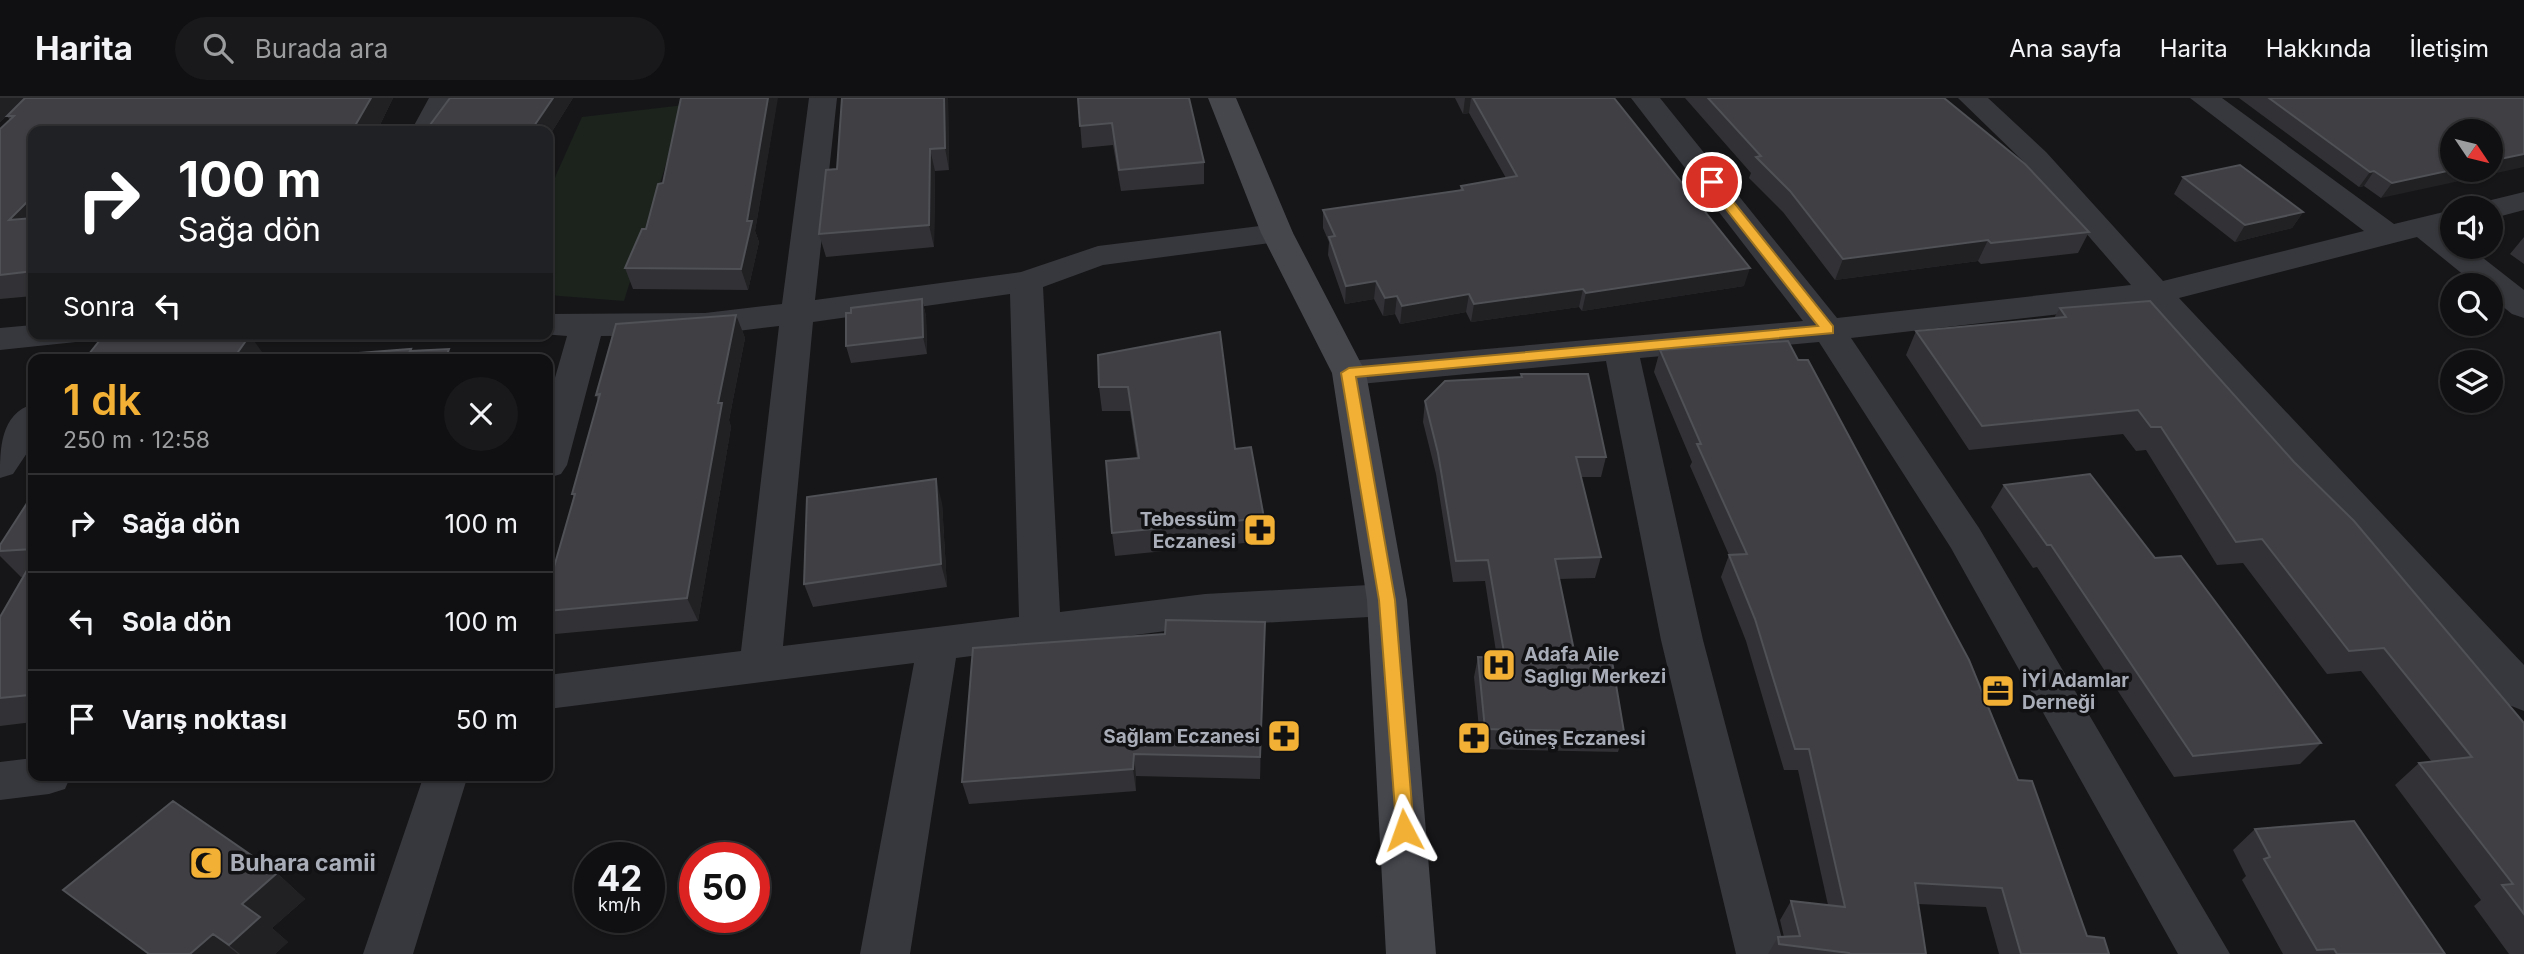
<!DOCTYPE html>
<html lang="tr">
<meta charset="utf-8">
<style>
body{margin:0;font-family:Inter,sans-serif;background:#19191b;color:#f1f3f6;height:100vh;display:flex;flex-direction:column;font-size:26px;white-space:nowrap}
*{box-sizing:border-box;margin:0}
p{font-size:23px;color:#9c9d9f}
.icon{flex:none;width:38px;height:38px;fill:none;stroke:currentColor;stroke-width:2;stroke-linecap:round;stroke-linejoin:round}
.map{position:relative;flex:1;overflow:hidden}
.sheet{position:absolute;left:28px;top:256px;width:525px;height:427px;display:flex;flex-direction:column;background:#101012;border-radius:14px;box-shadow:0 2px 5px #0004,0 0 0 2px #303032}
.sheet>*{flex:none}
.guide{position:absolute;left:28px;top:28px;width:525px;height:214px;border-radius:14px;box-shadow:0 2px 5px #0004,0 0 0 2px #303032;background:#202124;color:#fff;overflow:hidden}
.needle{width:46px;rotate:125deg}
.buttons{position:absolute;left:2440px;top:21px;display:grid;gap:14px}
.buttons a{display:grid;place-items:center;width:63px;height:63px;border-radius:50%;background:#101012;box-shadow:0 2px 5px #0004,0 0 0 2px #303032;font-size:35px}
.speed{position:absolute;left:574px;top:744px;display:flex;gap:14px;font-size:35px;font-weight:700;text-align:center}
.speed>*{display:grid;place-content:center;width:91px;height:91px;border-radius:50%;background:#101012;box-shadow:0 2px 5px #0004,0 0 0 2px #303032;line-height:1}
.speed small{font-size:18px;font-weight:400}
.speed .limit{border:10px solid #d22;background:#fff;color:#111}
.pin{position:absolute;display:grid;place-items:center;width:60px;height:60px;color:#fff;margin:-30px;border:4px solid #fff;border-radius:50%;box-shadow:0 2px 7px #0007}
.me{position:absolute;width:77px;margin:-38px;rotate:356deg;stroke-linejoin:round;filter:drop-shadow(0 0 5px #0008)}
.turn{display:flex;align-items:center;gap:24px;height:147px;padding:0 35px;font-size:32px}
.turn .icon{width:91px;height:91px;stroke-width:2.5}
.turn b{display:block;font-size:49px;line-height:60px}
.then{display:flex;align-items:center;height:66px;padding:0 35px;background:#0003;gap:14px;font-size:26px}
.round{display:grid;place-items:center;flex:none;width:74px;height:74px;border-radius:37px;background:#19191b}
.summary{display:flex;align-items:center;justify-content:space-between;height:119px;padding:0 35px}
h1{font-size:42px;font-weight:600;line-height:52px;color:#f2b134}
ul{padding:0;list-style:none}
li{display:flex;align-items:center;gap:21px;height:98px;padding:0 35px;border-top:2px solid #303032}
li div{flex:1}
li b{display:block;font-size:26px}
li em{font-style:normal}
header{display:flex;align-items:center;gap:42px;box-sizing:border-box;height:98px;padding:0 35px;background:#101012;border-bottom:2px solid #303032}
header strong{font-size:33px}
nav{display:flex;gap:38px;margin-inline-start:auto;font-size:24px}
.search{width:490px;height:63px;background:#19191b;display:flex;align-items:center;gap:18px;box-sizing:border-box;padding:0 24px;border-radius:38px;color:#9c9d9f;font-size:26px}
.map>svg:first-child{display:block}
.green{fill:#1c231d}
.lines{fill:none;stroke-linecap:round;stroke-linejoin:round}
.minor{fill:#37383d;fill-rule:evenodd}
.secondary{fill:#45474d;fill-rule:evenodd}
.wall{fill:#323236}
.shaded-wall{fill:#212124}
.building{fill:#3f3f44;stroke:#4f5156;stroke-width:2}
.route{fill:#f2b134;stroke:#9d7322;stroke-width:2}
.labels{text-anchor:middle;stroke-width:7;stroke-linejoin:round;paint-order:stroke}
.poi-label{font-size:19px;font-weight:bold;fill:#a8adb8;stroke:#111113;text-anchor:start}
.near-poi-label{font-size:23px;font-weight:bold;fill:#a8adb8;stroke:#111113;text-anchor:start}
</style>
<header>
<strong>Harita</strong>
<div class="search"><svg class="icon" aria-label="search" viewBox="0 0 24 24"><circle cx="10" cy="10" r="6"/><path d="M15 15l6 6"/></svg>Burada ara</div>
<nav><a>Ana sayfa</a><a>Harita</a><a>Hakkında</a><a>İletişim</a></nav>
</header>
<div class="map">
<svg width="2524" height="856" viewBox="0 0 2524 856">
<rect width="100%" height="100%" fill="#161618"/>
<path class="green" d="M684 7 624 203 548 197V95L582 19Z"/>
<g class="lines">
<path class="minor" d="M429 0H457L439 33H411Z
M809 0H837L815 202 1021 174 1098 148 1277 126 1288 128 1293 135 1288 142 1277 144 1103 167 1043 189 1060 514 1205 496 1387 486 1401 491 1407 502 1401 513 1387 518 1205 528 956 560 910 856H860L914 565 548 611V577L741 553 779 228 705 237 601 238 567 367 561 376 548 380V304L567 238 542 236H548V216L705 215 782 206ZM1010 196 1019 519 783 548 813 224Z
M1631 0H1660L1837 220 2131 187 2026 66 1958 0H1988L2046 54 2163 183 2364 133 2190 0H2222L2394 126 2452 112V130L2447 132 2452 135V149H2469L2524 192V220L2512 216 2490 198V187H2476L2417 139 2179 200 2524 567V613L2509 607 2148 206 1851 240 1979 430 2230 856H2178L1951 450 1819 244 1640 260 1703 542 1786 856H1736L1661 542 1606 263 1349 287 1337 283 1332 275 1337 267 1349 263 1803 223Z
M2524 94V112L2490 121V110H2476L2479 105Z
M33 227V236H81L76 244 0 252V230Z
M33 306V346L13 376 0 380C0 351 0 316 33 306Z
M33 660V677H71L65 691 49 696 0 702V664Z
M424 677H468L413 856H363Z"/>
<path class="secondary" d="M1208 0H1236L1293 135 1366 275 1407 502 1436 856H1386L1367 502 1332 275 1261 135Z"/>
</g>
<path class="wall" d="M0 0H393L377 33H33V198L0 201V31L10 22 7 18 10 15 0 24Z
M450 0H573L548 40V33H433L430 27Z
M842 0H948L949 72 935 73 934 149 826 159 819 136 837 71Z
M1078 0 1204 64V86L1121 93 1113 47 1082 50Z
M1455 0H1614L1744 188 1582 213 1579 209 1471 224 1466 214 1400 226 1395 216 1383 218 1374 201 1345 206 1328 157 1329 144 1323 130V112L1460 92 1461 88 1506 80 1469 15 1463 16Z
M1685 0H1944L2089 134 2078 155 1981 166 1978 163 1835 182 1783 114 1749 80 1751 75Z
M2239 0H2524L2381 100 2364 88 2359 89Z
M776 9 755 133 759 144 748 192 633 191 625 170 646 131Z
M2183 79 2303 114 2292 130 2235 144 2174 96Z
M2524 139V166L2510 156Z
M922 201 926 218 927 256 851 265 846 248 851 215Z
M2060 210 2524 625V856H2509L2474 808 2481 802 2395 687 2419 665 2432 664 2361 573 2327 576 2243 465 2217 467 2146 352 2136 353 2123 336 1969 352 1906 257 1916 233 2054 220Z
M736 217 745 240 729 322 731 329 698 523 555 536 548 524V490L574 399 572 396 598 303 596 297Z
M1660 252 2018 682 2087 838 2109 856H1999L1986 809 1918 806 1926 856H1768L1778 839H1784L1780 822 1791 803 1828 807 1798 672H1784L1746 543 1721 479 1729 457 1690 368 1692 364 1654 274Z
M1098 257 1235 351 1264 420V443L1115 458 1112 435 1137 360 1130 313H1102L1099 289Z
M1521 276 1606 359 1601 379H1581L1601 459 1595 480 1559 481 1576 562 1624 634 1618 654 1481 651 1474 579 1478 559 1497 560 1485 483 1453 484 1436 376 1423 324 1425 303 1521 279Z
M2004 387 2155 460 2321 645 2300 666 2174 679 2037 469 2033 470 1991 409Z
M33 396V624L0 628V519L24 478 21 479 0 458V447Z
M942 405 947 489 813 509 804 486Z
M1265 524 1260 681 1136 678V693L969 706 962 684 1165 536Z
M2255 731 2445 856H2283L2242 782 2246 778 2233 752Z
M277 775 305 801 272 830 288 844 275 856H148Z"/>
<path class="shaded-wall" d="M0 0H26L0 24Z
M371 0H393L377 33H352Z
M553 0H573L548 40V33H537L534 28Z
M768 0H778L755 133 759 144 748 192 741 171 747 123Z
M944 0H948L949 72 945 50Z
M1465 0H1471L1469 15 1463 16Z
M930 51 935 73 934 149 929 127Z
M2524 56V69L2381 100 2392 85 2452 72H2490V63Z
M2374 73 2364 88 2359 89 2370 74Z
M33 98V139L9 122Z
M2303 114 2292 130 2235 144 2245 127Z
M1988 142 1978 163 1835 182 1843 161Z
M1750 170 1744 188 1582 213 1586 195Z
M1376 183 1374 201 1345 206 1346 188Z
M1583 191 1579 209 1471 224 1474 206Z
M1469 196 1466 214 1400 226 1402 208Z
M1397 198 1395 216 1383 218 1385 200Z
M922 201 926 218 927 256 923 239Z
M736 217 745 240 729 322 731 329 698 523 687 500 718 305Z
M250 237 267 261H233Z
M449 251 454 261H445Z
M936 381 942 405 947 489 941 466Z
M1265 524V547L1260 681V659Z
M33 588V601L29 597Z
M1134 656 1136 678V693L1133 671Z
M277 775 305 801 272 830 288 844 275 856H240L229 847 242 806Z
M213 836 238 856H190Z"/>
<path class="building" d="M25 0H371L352 33H250L253 30 181 33H33V98L9 122 33 120V173L0 177V31L14 18H7Z
M450 0H553L534 28H513L510 33H453L456 27H430Z
M681 0H768L747 123H752L741 171 625 170 642 131H646L658 86 663 85Z
M842 0H944L945 50 930 51 929 127 819 136 826 72 837 71Z
M1078 0H1189L1204 64 1119 72 1112 25 1080 28Z
M1473 0H1614L1750 170 1586 195 1583 191 1474 206 1469 196 1402 208 1397 198 1385 200 1376 183 1346 188 1329 139 1335 138 1323 112 1463 92 1461 88 1517 78Z
M1708 0H1944L2025 66 2089 134 1991 145 1988 142 1843 161 1790 93 1756 59 1761 58Z
M2269 0H2524V56L2490 63V33H2452V72L2392 85 2374 73 2370 74Z
M2240 67 2303 114 2245 127 2183 79Z
M922 201 923 239 846 248V215H851V210Z
M2150 203 2294 364 2354 423 2524 625V816L2502 787 2513 786 2419 665 2472 659 2384 550 2349 553 2262 441 2236 444 2161 329H2151L2138 312 1982 328 1916 233 2066 219 2060 210Z
M736 217 718 305H722L687 500 548 513V490L575 396H572L600 296 596 297 616 226Z
M1220 234 1235 351 1251 349 1264 420 1112 435 1106 363 1139 360 1128 289H1099L1098 257Z
M104 237H250L233 261H85Z
M1788 243 1798 262H1808L1969 562 2018 682 2032 683 2087 838 2104 840 2109 856H2021L2002 790 1915 785 1926 856H1850L1849 855 1779 846 1778 839 1800 838 1791 803 1845 809 1809 651H1795L1755 521 1729 457 1747 456 1697 346H1701L1660 252Z
M411 251 410 253 449 251 445 261H307L308 259Z
M1521 276H1588L1606 359H1576L1601 459 1555 461 1576 562 1612 563 1624 634 1485 631 1478 559 1505 560 1488 462 1456 463 1438 355 1425 303 1445 283 1522 279Z
M2090 376 2155 460 2181 458 2321 645 2193 658 2051 447H2047L2004 387Z
M936 381 941 466 804 486 807 399Z
M33 396V451L0 453V447Z
M33 462V588L29 597 0 600V519Z
M1166 522 1265 524 1260 659 1134 656 1133 671 962 684 973 550 1165 536Z
M173 703 277 775 242 806 260 819 229 847 213 836 190 856H149L63 792Z
M2354 723 2445 856H2337L2334 851 2317 852 2264 761 2270 759 2255 731Z"/>
<path class="route" d="M1712 81 1716 82 1833 228V235L1356 279 1395 502 1414 732 1411 738 1404 741 1397 738 1379 502 1341 275 1349 270 1818 228 1707 87 1705 84Z"/>
<defs>
<symbol id="pharmacy-square" viewBox="-11 -11 22 22"><rect x="-9" y="-9" width="18" height="18" rx="4" fill="#f2b134" stroke="#111113"/><path d="M-2-6h4v4h4v4h-4v4h-4v-4h-4v-4h4Z" fill="#111"/></symbol>
<symbol id="hospital-square" viewBox="-11 -11 22 22"><rect x="-9" y="-9" width="18" height="18" rx="4" fill="#f2b134" stroke="#111113"/><path d="M-5-5h3v3.5h4V-5h3V5h-3V1.5h-4V5h-3Z" fill="#111"/></symbol>
<symbol id="office-square" viewBox="-11 -11 22 22"><rect x="-9" y="-9" width="18" height="18" rx="4" fill="#f2b134" stroke="#111113"/><path d="M-6-3h4V-5.5h4V-3h4V5H-6ZM-1-4.5V-3h2v-1.5ZM-6 0V1H6V0Z" fill="#111"/></symbol>
<symbol id="mosque-square" viewBox="-11 -11 22 22"><rect x="-9" y="-9" width="18" height="18" rx="4" fill="#f2b134" stroke="#111113"/><path d="M3.5-4.9A6 6 0 1 0 3.5 4.9A5 5 0 1 1 3.5-4.9Z" fill="#111"/></symbol>
</defs>
<g fill-rule="evenodd">
<use href="#pharmacy-square" x="1241" y="413" width="38" height="38"/>
<use href="#hospital-square" x="1480" y="548" width="38" height="38"/>
<use href="#office-square" x="1979" y="574" width="38" height="38"/>
<use href="#pharmacy-square" x="1265" y="619" width="38" height="38"/>
<use href="#pharmacy-square" x="1455" y="621" width="38" height="38"/>
<use href="#mosque-square" x="187" y="746" width="38" height="38"/>
</g>
<g class="labels">
<g class="poi-label">
<text x="1236" y="428" text-anchor="end">Tebessüm<tspan x="1236" dy="22">Eczanesi</tspan></text>
<text x="1524" y="563">Adafa Aile<tspan x="1524" dy="22">Saglıgı Merkezi</tspan></text>
<text x="2022" y="589">İYİ Adamlar<tspan x="2022" dy="22">Derneği</tspan></text>
<text x="1260" y="645" text-anchor="end">Sağlam Eczanesi</text>
<text x="1498" y="647">Güneş Eczanesi</text>
</g>
<g class="near-poi-label">
<text x="230" y="773">Buhara camii</text>
</g>
</g>
</svg>
<div class="buttons">
<a><svg class="needle" viewBox="-14 -14 28 28"><path d="M0-13l5 13h-10z" fill="#e53935"/><path d="M0 13l5-13h-10z" fill="#9c9d9f"/></svg></a>
<a><svg class="icon" aria-label="sound" viewBox="0 0 24 24"><path d="M4 9h4l5-4v14l-5-4H4zM17 9q2 3 0 6"/></svg></a>
<a><svg class="icon" aria-label="search" viewBox="0 0 24 24"><circle cx="10" cy="10" r="6"/><path d="M15 15l6 6"/></svg></a>
<a><svg class="icon" aria-label="layers" viewBox="0 0 24 24"><path d="M12 4l9 5-9 5-9-5zM3 14l9 5 9-5"/></svg></a>
</div>
<div class="speed"><div>42<small>km/h</small></div><div class="limit">50</div></div>
<div class="pin" style="left:1712px;top:84px;background:#d93025"><svg class="icon" aria-label="arrive" viewBox="0 0 24 24"><path d="M6 21V4h12l-3 4 3 4H6"/></svg></div>
<svg class="me" style="left:1404px;top:732px" viewBox="-20 -20 40 40"><path d="M0-17L14 15 0 8-14 15z" fill="#f2b134" stroke="#fff" stroke-width="4"/></svg>
<div class="guide">
<div class="turn"><svg class="icon" aria-label="right" viewBox="0 0 24 24"><path d="M7 20v-9h11M14 6l5 5-5 5"/></svg><div><b>100 m</b>Sağa dön</div></div>
<div class="then">Sonra<svg class="icon" aria-label="left" viewBox="0 0 24 24"><path d="M17 20v-9H6M10 6l-5 5 5 5"/></svg></div>
</div>
<section class="sheet">
<div class="summary"><div><h1>1 dk</h1><p>250 m · 12:58</p></div><a class="round"><svg class="icon" aria-label="close" viewBox="0 0 24 24"><path d="M6 6l12 12M18 6L6 18"/></svg></a></div>
<ul>
<li><svg class="icon" aria-label="right" viewBox="0 0 24 24"><path d="M7 20v-9h11M14 6l5 5-5 5"/></svg><div><b>Sağa dön</b></div><em>100 m</em></li>
<li><svg class="icon" aria-label="left" viewBox="0 0 24 24"><path d="M17 20v-9H6M10 6l-5 5 5 5"/></svg><div><b>Sola dön</b></div><em>100 m</em></li>
<li><svg class="icon" aria-label="arrive" viewBox="0 0 24 24"><path d="M6 21V4h12l-3 4 3 4H6"/></svg><div><b>Varış noktası</b></div><em>50 m</em></li>
</ul>
</section>
</div>
